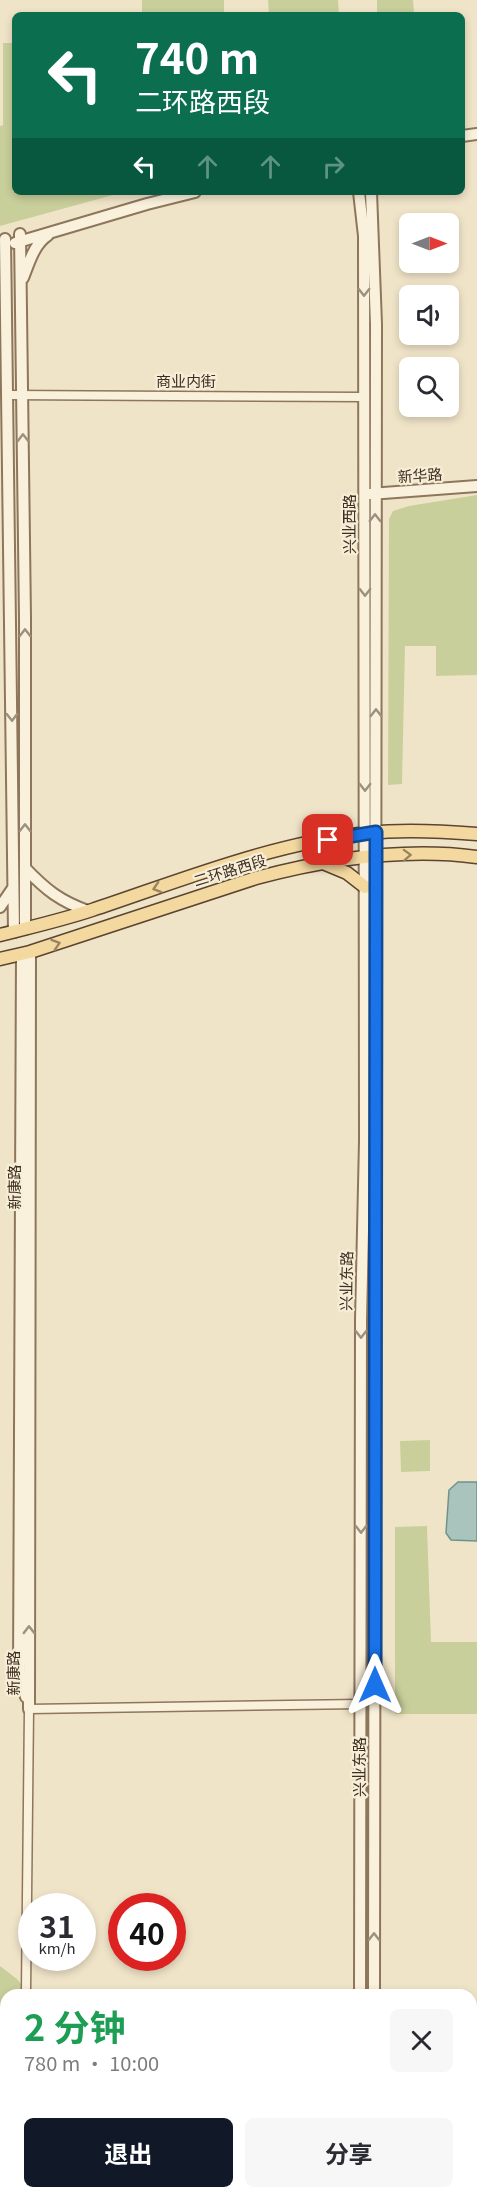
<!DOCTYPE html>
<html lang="zh">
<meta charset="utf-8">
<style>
body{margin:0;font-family:Georgia,"Noto Sans SC",serif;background:#f7f7f7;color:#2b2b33;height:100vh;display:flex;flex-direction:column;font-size:22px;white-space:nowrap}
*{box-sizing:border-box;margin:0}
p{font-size:20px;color:#7c7c81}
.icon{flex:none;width:33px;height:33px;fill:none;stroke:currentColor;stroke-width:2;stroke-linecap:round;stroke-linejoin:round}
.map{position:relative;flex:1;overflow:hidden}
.side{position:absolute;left:0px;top:1989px;width:477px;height:210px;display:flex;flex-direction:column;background:#fff;border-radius:18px 18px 0 0;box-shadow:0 3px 9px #0003}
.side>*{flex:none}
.guide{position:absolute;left:12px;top:12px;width:453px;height:183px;border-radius:9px;box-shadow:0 3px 9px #0003;background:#0b6e4f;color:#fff;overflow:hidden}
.needle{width:39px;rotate:90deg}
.controls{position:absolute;left:399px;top:213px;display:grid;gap:12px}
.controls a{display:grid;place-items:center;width:60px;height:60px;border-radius:9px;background:#fff;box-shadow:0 3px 9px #0003;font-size:30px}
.speed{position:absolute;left:18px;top:1893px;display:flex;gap:12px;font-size:30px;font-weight:700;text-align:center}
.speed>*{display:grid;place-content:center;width:78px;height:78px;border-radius:50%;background:#fff;box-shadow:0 3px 9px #0003;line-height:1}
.speed small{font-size:15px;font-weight:400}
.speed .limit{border:9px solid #d22;background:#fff;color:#111}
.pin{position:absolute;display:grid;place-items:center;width:51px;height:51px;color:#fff;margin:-26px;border-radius:12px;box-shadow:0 3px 9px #0006}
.me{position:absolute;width:66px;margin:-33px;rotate:0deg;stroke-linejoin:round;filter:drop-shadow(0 0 4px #0008)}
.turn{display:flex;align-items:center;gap:21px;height:126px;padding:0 24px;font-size:27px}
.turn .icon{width:78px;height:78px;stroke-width:2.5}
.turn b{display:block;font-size:42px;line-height:51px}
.lanes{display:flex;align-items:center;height:57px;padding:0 24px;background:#0003;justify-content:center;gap:30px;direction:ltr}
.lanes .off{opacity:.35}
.round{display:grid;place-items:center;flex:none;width:63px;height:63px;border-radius:9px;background:#f7f7f7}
.overview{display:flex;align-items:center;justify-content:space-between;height:102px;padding:0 24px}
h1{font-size:36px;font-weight:700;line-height:45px;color:#1e9e55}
.cta{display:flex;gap:12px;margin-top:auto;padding:12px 24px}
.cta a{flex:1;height:69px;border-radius:9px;background:#111827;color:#fff;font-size:24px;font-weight:700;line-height:69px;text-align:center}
.cta a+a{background:#f7f7f7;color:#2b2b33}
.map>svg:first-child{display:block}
.green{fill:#c9cf9b}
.water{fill:#a9c4bc;stroke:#6f938a;stroke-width:1.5}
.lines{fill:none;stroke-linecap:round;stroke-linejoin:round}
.minor-casing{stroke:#8d765c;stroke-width:11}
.tertiary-casing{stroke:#8d765c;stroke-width:14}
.primary-casing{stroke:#5b4430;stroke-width:15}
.minor{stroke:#faf1dc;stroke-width:8}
.tertiary{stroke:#faf1dc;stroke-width:10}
.primary{stroke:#f3d9a0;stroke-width:12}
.oneway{stroke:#9c907e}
.oneway2{stroke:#988460}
.route-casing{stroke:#114b97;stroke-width:15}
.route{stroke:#1a73e8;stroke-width:10}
.labels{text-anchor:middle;stroke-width:4.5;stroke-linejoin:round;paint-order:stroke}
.street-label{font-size:15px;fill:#3d2e20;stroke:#f7eed8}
</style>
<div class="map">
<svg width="477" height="2199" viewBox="0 0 477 2199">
<rect width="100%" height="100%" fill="#f0e4c8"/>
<path class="green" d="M142 0H224V15H142Z
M268 0H338L339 15H269Z
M377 0H413L414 14 377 15Z
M3 43H15V192H124L0 226V126L3 125Z
M477 495V675L436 676V646H405L402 784 388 785 389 519 393 511 409 506Z
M430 1440V1471L401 1472 400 1441Z
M427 1526 431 1642H477V1714H395V1527Z
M0 1966 17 1979 30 1995H6V2193H96V2199H0Z"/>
<path class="water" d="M458 1482H477V1541L451 1540 446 1533 449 1490Z"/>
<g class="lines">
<defs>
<path id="minor" d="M8 395 364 397
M26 1991 29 1709 361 1704"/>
<path id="tertiary" d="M462 136 477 134
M359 192 364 236 365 1141 361 1320 360 1995
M371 192 376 324 374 1995
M20 234 25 618V929
M5 239 14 932
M15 243 147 204 195 192
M23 278C29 263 34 244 48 235
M370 494 477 486
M25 868C46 890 60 901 88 911
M0 907 13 888
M22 954 19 1674 26 1697
M29 1709 30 952
M344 2199 346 2193
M357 2199 359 2193"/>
<path id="primary" d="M323 863 347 873 365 887
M0 935C31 927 62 920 92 910 182 880 273 843 368 833 404 829 441 831 477 834
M0 959 30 952 256 878C327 859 403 847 477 857"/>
</defs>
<use href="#minor" class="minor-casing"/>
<use href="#tertiary" class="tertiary-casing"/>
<use href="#primary" class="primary-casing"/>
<use href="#minor" class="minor"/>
<use href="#tertiary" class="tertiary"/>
<use href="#primary" class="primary"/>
</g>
<defs><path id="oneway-chevron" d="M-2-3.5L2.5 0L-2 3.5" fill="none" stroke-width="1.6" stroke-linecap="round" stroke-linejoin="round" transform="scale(1.5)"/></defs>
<g class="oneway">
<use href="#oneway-chevron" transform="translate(364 292) rotate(90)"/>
<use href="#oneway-chevron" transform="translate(23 438) rotate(-91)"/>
<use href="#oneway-chevron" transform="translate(375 518) rotate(-90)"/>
<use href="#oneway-chevron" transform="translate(365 592) rotate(90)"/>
<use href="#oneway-chevron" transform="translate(25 633) rotate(-90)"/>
<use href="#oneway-chevron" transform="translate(376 713) rotate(-90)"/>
<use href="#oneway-chevron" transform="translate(12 717) rotate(89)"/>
<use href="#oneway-chevron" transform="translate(365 787) rotate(90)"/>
<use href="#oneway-chevron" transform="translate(25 828) rotate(-90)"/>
<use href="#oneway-chevron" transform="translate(361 1334) rotate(90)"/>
<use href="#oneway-chevron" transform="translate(361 1529) rotate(90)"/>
<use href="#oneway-chevron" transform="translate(29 1630) rotate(-90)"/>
<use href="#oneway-chevron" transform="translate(374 1937) rotate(-90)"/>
</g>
<g class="oneway2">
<use href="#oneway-chevron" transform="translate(407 855) rotate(-2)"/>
<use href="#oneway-chevron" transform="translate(157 888) rotate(162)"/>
<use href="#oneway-chevron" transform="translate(56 944) rotate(-18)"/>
</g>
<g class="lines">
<defs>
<path id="route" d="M328 840 376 832 375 1685"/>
</defs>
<use href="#route" class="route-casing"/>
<use href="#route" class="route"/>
</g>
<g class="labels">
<g class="street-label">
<text x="186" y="387">商业内街</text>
<text transform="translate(420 476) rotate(-4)" y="5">新华路</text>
<text transform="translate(350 524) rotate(-90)" y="5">兴业西路</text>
<text transform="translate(230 871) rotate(-17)" y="5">二环路西段</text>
<text transform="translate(15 1187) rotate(-90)" y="5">新康路</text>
<text transform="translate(347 1281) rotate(-89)" y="5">兴业东路</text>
<text transform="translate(14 1673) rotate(-90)" y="5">新康路</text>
<text transform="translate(360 1767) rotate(-90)" y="5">兴业东路</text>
</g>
</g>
</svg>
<div class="controls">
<a><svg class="needle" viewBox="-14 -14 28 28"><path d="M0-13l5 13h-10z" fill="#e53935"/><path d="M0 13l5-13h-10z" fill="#7c7c81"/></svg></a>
<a><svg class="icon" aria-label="sound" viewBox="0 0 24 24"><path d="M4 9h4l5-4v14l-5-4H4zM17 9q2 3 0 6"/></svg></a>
<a><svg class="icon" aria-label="search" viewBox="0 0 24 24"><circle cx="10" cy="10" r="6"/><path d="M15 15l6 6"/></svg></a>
</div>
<div class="speed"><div>31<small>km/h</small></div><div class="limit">40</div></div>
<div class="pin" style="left:328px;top:840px;background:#d93025"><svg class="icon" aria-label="arrive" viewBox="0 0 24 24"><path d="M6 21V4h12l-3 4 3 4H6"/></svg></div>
<svg class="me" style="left:375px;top:1685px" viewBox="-20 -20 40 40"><path d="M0-17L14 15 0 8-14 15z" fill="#1a73e8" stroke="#fff" stroke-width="4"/></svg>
<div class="guide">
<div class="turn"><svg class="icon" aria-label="left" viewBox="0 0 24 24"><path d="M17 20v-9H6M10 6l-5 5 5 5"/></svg><div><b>740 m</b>二环路西段</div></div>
<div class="lanes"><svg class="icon" aria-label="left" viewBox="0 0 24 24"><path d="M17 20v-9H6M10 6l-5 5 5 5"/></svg><svg class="icon off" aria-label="ahead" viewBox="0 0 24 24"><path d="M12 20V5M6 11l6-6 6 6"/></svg><svg class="icon off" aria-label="ahead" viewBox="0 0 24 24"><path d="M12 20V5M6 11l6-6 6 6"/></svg><svg class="icon off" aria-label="right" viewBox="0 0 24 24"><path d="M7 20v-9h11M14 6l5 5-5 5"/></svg></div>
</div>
<section class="side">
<div class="overview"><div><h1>2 分钟</h1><p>780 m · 10:00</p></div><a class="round"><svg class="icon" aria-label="close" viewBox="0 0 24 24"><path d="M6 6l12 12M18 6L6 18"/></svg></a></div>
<div class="cta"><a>退出</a><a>分享</a></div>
</section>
</div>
